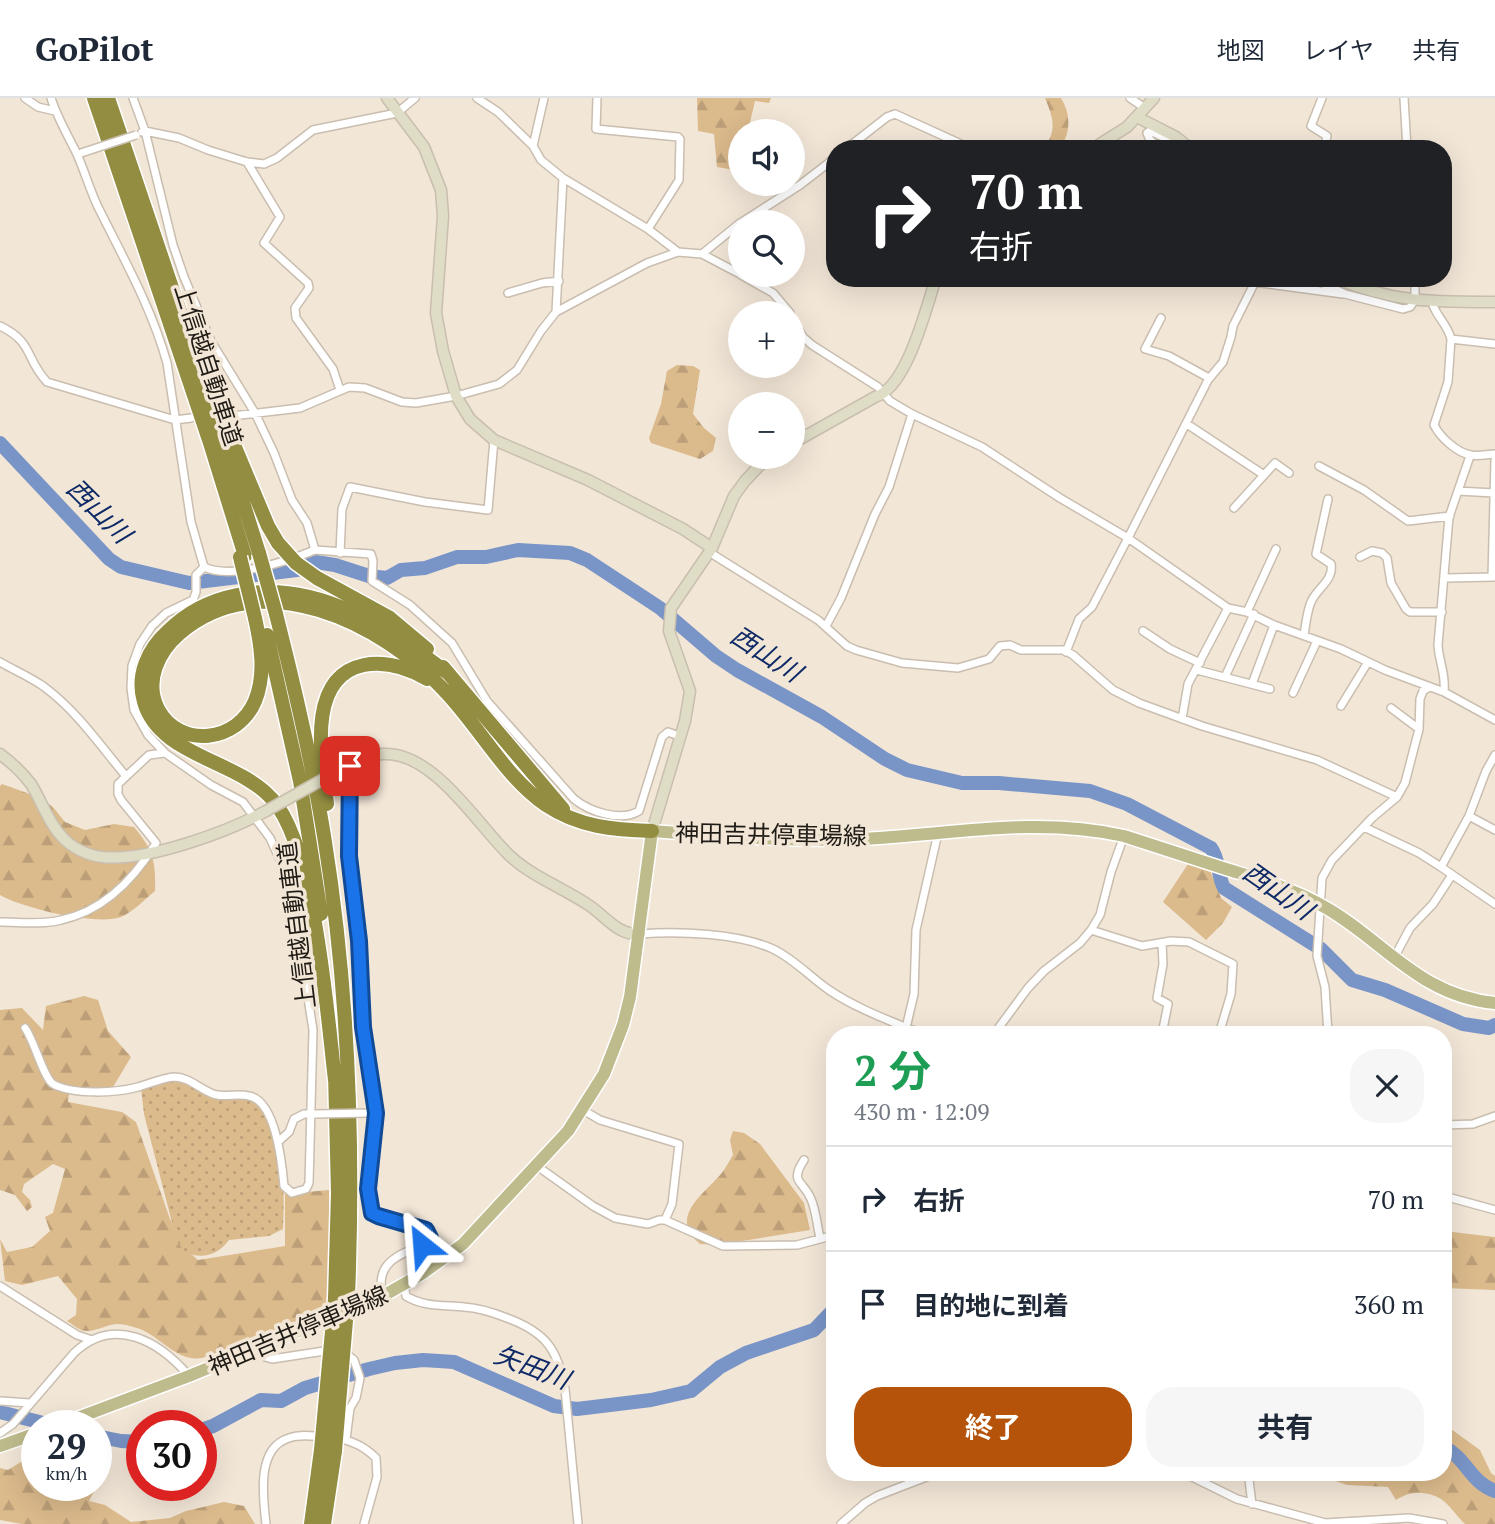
<!DOCTYPE html>
<html lang="ja">
<meta charset="utf-8">
<style>
body{margin:0;font-family:"PT Serif","Noto Sans JP",serif;background:#f6f6f7;color:#1f2937;height:100vh;display:flex;flex-direction:column;font-size:26px;white-space:nowrap}
*{box-sizing:border-box;margin:0}
p{font-size:23px;color:#747a83}
.icon{flex:none;width:38px;height:38px;fill:none;stroke:currentColor;stroke-width:2;stroke-linecap:round;stroke-linejoin:round}
.map{position:relative;flex:1;overflow:hidden}
.sheet{position:absolute;left:826px;top:928px;width:626px;height:455px;display:flex;flex-direction:column;background:#fff;border-radius:28px;box-shadow:0 7px 28px #0002}
.sheet>*{flex:none}
.banner{position:absolute;left:826px;top:42px;width:626px;height:147px;border-radius:28px;box-shadow:0 7px 28px #0002;background:#202124;color:#fff;overflow:hidden}
.controls{position:absolute;left:728px;top:21px;display:grid;gap:14px}
.controls a{display:grid;place-items:center;width:77px;height:77px;border-radius:50%;background:#fff;box-shadow:0 7px 28px #0002;font-size:35px}
.speed{position:absolute;left:21px;top:1312px;display:flex;gap:14px;font-size:35px;font-weight:700;text-align:center}
.speed>*{display:grid;place-content:center;width:91px;height:91px;border-radius:50%;background:#fff;box-shadow:0 7px 28px #0002;line-height:1}
.speed small{font-size:18px;font-weight:400}
.speed .limit{border:10px solid #d22;background:#fff;color:#111}
.pin{position:absolute;display:grid;place-items:center;width:60px;height:60px;color:#fff;margin:-30px;border-radius:14px;box-shadow:0 4px 10px #0006}
.me{position:absolute;width:77px;margin:-38px;rotate:332deg;stroke-linejoin:round;filter:drop-shadow(0 0 5px #0008)}
.turn{display:flex;align-items:center;gap:24px;height:147px;padding:0 28px;font-size:32px}
.turn .icon{width:91px;height:91px;stroke-width:2.5}
.turn b{display:block;font-size:49px;line-height:60px}
.round{display:grid;place-items:center;flex:none;width:74px;height:74px;border-radius:28px;background:#f6f6f7}
.head{display:flex;align-items:center;justify-content:space-between;height:119px;padding:0 28px}
h1{font-size:42px;font-weight:700;line-height:52px;color:#1e9e55}
.primary-button{display:flex;gap:14px;margin-top:auto;padding:14px 28px}
.primary-button a{flex:1;height:80px;border-radius:28px;background:#b45309;color:#fff;font-size:28px;font-weight:700;line-height:80px;text-align:center}
.primary-button a+a{background:#f6f6f7;color:#1f2937}
ul{padding:0;list-style:none}
li{display:flex;align-items:center;gap:21px;height:105px;padding:0 28px;border-top:2px solid #e0e1e3}
li div{flex:1}
li b{display:block;font-size:26px}
li em{font-style:normal}
header{display:flex;align-items:center;gap:42px;box-sizing:border-box;height:98px;padding:0 35px;background:#fff;border-bottom:2px solid #e0e1e3}
header strong{font-size:33px}
nav{display:flex;gap:38px;margin-inline-start:auto;font-size:24px}
.map>svg:first-child{display:block}
.forest{fill:url(#forest-firs)}
.park{fill:url(#park-dots)}
.lines{fill:none;stroke-linecap:round;stroke-linejoin:round}
.river{stroke:#7994c7;stroke-width:14}
.street-casing{stroke:#c9beaf;stroke-width:10}
.secondary-casing{stroke:#c9beaf;stroke-width:13}
.primary-casing{stroke:#fff;stroke-width:15}
.highway-casing{stroke:#fff;stroke-width:17}
.street{stroke:#fff;stroke-width:7}
.secondary{stroke:#dfddc6;stroke-width:10}
.primary{stroke:#bebb8d;stroke-width:12}
.highway{stroke:#938d41;stroke-width:14}
.street-bridge-casing{stroke:#c9beaf;stroke-width:10;stroke-linecap:butt}
.secondary-bridge-casing{stroke:#c9beaf;stroke-width:13;stroke-linecap:butt}
.highway-bridge-casing{stroke:#fff;stroke-width:17;stroke-linecap:butt}
.street-bridge{stroke:#fff;stroke-width:7}
.secondary-bridge{stroke:#dfddc6;stroke-width:10}
.highway-bridge{stroke:#938d41;stroke-width:14}
.route-casing{stroke:#114b97;stroke-width:18}
.route{stroke:#1a73e8;stroke-width:12}
.labels{text-anchor:middle;stroke-width:7;stroke-linejoin:round;paint-order:stroke}
.street-label{font-size:24px;fill:#1f1b15;stroke:#f2e6d7}
.water-label{font-size:26px;font-style:italic;fill:#0d2966;stroke:#f2e6d7}
</style>
<header>
<strong>GoPilot</strong>
<nav><a>地図</a><a>レイヤ</a><a>共有</a></nav>
</header>
<div class="map">
<svg width="1495" height="1426" viewBox="0 0 1495 1426">
<defs>
<pattern id="forest-firs" width="22" height="20" patternUnits="userSpaceOnUse" patternTransform="scale(1.75)"><rect width="22" height="20" fill="#dbba8c"/><path d="M5 1l3.5 6h-7zM16 11l3.5 6h-7z" fill="#bc9f78"/></pattern>
<pattern id="park-dots" width="8" height="8" patternUnits="userSpaceOnUse" patternTransform="scale(1.75)"><rect width="8" height="8" fill="#dbba8c"/><path d="M2 2h.1M6 6h.1" fill="none" stroke="#bc9f78" stroke-width="1.8" stroke-linecap="round"/></pattern>
</defs>
<rect width="100%" height="100%" fill="#f2e6d7"/>
<path class="forest" d="M697 0H771L769 5 755 3 748 33H740V73L717 69 714 36 698 33Z
M1045 0H1061C1071 16 1071 34 1060 51H1043C1058 32 1053 20 1045 0Z
M677 267 693 268 700 272 693 316 704 330 716 340 713 353 700 361 651 345 649 340 661 306 667 273Z
M2 686 27 695 52 708 65 724 85 732 114 726 134 729C153 752 156 763 155 793 145 801 133 814 121 819 97 828 22 810 0 797V688Z
M1188 766 1210 772 1221 800 1232 809 1223 825 1206 842 1163 804Z
M84 898 98 902 108 933 131 959 113 989H70L68 1004 122 1014 136 1024 170 1121 184 1150 198 1162 285 1148V1096L329 1092V1211L202 1260C177 1264 162 1240 140 1231 134 1229 124 1226 118 1226 106 1226 93 1236 81 1232 76 1230 71 1225 67 1223L76 1217 77 1201 58 1178 22 1187 5 1183 0 1141 7 1154 32 1149 50 1133 45 1119 53 1115 65 1071 53 1066 24 1086 22 1094 30 1102 32 1109 27 1113 15 1097 0 1092V912L22 910 43 932 46 908Z
M733 1033 744 1035 760 1046 804 1105 810 1132 717 1147 700 1146C668 1119 703 1097 721 1076 726 1070 729 1063 733 1057L730 1042Z
M1444 1133 1495 1139V1192L1444 1190Z
M1444 1326 1480 1352 1491 1375 1495 1378V1426H1465C1457 1419 1449 1406 1441 1401 1426 1392 1409 1393 1396 1402L1388 1389 1347 1387 1318 1377V1374H1444Z
M37 1354V1388H96V1376L102 1378 89 1403 105 1407 131 1424 170 1420 186 1413 224 1404 244 1408 255 1426H22L0 1422V1370L8 1372Z"/>
<path class="park" d="M173 981C190 983 199 995 215 1000 228 1004 243 999 255 1003 284 1045 285 1082 283 1131L269 1138 229 1142C218 1157 202 1162 184 1154L176 1140 144 1016 141 990Z"/>
<g class="lines">
<path class="river" d="M0 345 109 461 121 469 189 485 297 472 316 464 335 467 369 478 387 480 401 472 425 470 457 459H486L518 452 570 455 587 462 660 510 716 558 737 572 822 619 885 661 907 672 962 685H999L1090 693 1127 706 1211 750C1220 762 1217 777 1224 790L1321 851 1352 882 1385 892 1463 926 1489 930 1495 927
M0 1314 55 1328
M201 1332 213 1328 261 1302 281 1303 305 1290 369 1271 395 1265 423 1262 454 1264 554 1308 577 1311 651 1302 691 1293 720 1269 746 1255 814 1232 835 1210
M96 1338 121 1343 142 1344
M1444 1349C1466 1360 1471 1385 1495 1393"/>
<defs>
<path id="street" d="M25 0 38 9 55 13
M133 0 145 33 173 147 184 179 211 243 255 315 274 355 292 402 307 425 315 452 371 456 373 463 372 483 410 507 452 545 487 603 574 701C590 714 621 724 639 713L662 639 668 634 679 638
M477 0 498 14 533 48
M544 0 533 48 541 62 563 80 648 131 678 154
M597 0 596 31 678 39 680 41 679 82 648 131
M1130 0 1145 10
M1322 0 1311 28 1327 38 1324 51
M1404 0 1407 51
M142 34 145 33 179 40 208 52 247 64 264 66 277 60 313 32 397 15 415 0
M846 51 887 19 895 16 972 51
M1162 51 1150 42 1147 35 1150 33 1172 43 1178 41
M247 64 280 119 264 145 308 185 309 190 295 210 296 220 333 271 340 292
M742 124 800 87 835 60
M702 156 740 176
M741 177 773 195 790 215
M1223 180 1343 196
M1311 180 1345 196 1403 211 1410 209 1415 202V180
M508 195 542 185 559 183
M1432 204C1436 219 1447 225 1451 241L1495 246
M556 214 563 80
M1161 220 1145 251 1169 258 1209 280
M793 222 803 239 812 247 878 289 890 303 912 316 982 349 1060 400 1128 440 1228 510 1247 514 1274 527 1341 551 1385 572 1444 594 1495 622
M0 228C34 244 25 261 47 284L175 322 191 320
M1451 241 1448 284 1434 327C1440 339 1457 355 1471 357 1478 359 1488 356 1495 356
M232 318 300 310 349 289 365 290 402 304 416 305 456 298 499 286 517 272 541 233 556 214 647 165 678 154 702 156 740 125
M1187 326 1264 377
M1319 368 1364 392 1408 423 1450 418
M1458 393 1494 395
M1234 410 1275 365 1289 375
M709 454 818 522 847 548 856 552 902 565 958 570 989 561 1000 548 1010 547 1021 552H1064L1073 557 1113 592 1139 605 1202 628 1317 662 1397 699
M340 455 342 411 350 389 425 404 488 412 494 342
M1360 459 1372 453 1382 455 1387 460 1391 485 1406 511 1410 514H1442
M204 469C231 482 288 463 315 452
M1492 479 1495 362
M1446 480 1494 479
M1247 514 1276 451
M826 528 841 500 875 416 889 389 912 316
M1143 533 1170 551 1200 565
M1304 537C1306 526 1307 511 1312 502 1319 489 1334 481 1331 466L1316 456 1328 401
M1066 554 1079 521 1092 509 1128 440 1208 282 1223 264 1231 239 1233 228 1254 186
M0 564C14 572 30 579 43 588 76 612 99 646 125 677
M1197 572 1270 591
M1225 579 1254 516
M1252 586 1274 527
M1444 594C1446 575 1439 565 1438 547L1449 419 1470 358
M1293 595 1317 543
M1341 608 1368 564
M1391 610 1419 631
M1182 621 1188 586 1228 510
M1495 657 1486 673 1469 718 1441 769 1495 806
M350 668 349 758 359 843 363 929 376 1015 368 1091 372 1115 386 1122 426 1132 430 1140 428 1145C403 1155 373 1163 383 1198
M1469 718 1495 732
M1364 729 1419 755 1441 769
M0 824C20 824 41 827 61 822 103 813 134 781 156 745L121 702 118 696V686L149 657 165 655
M1091 832 1142 848 1171 843 1189 844 1233 866 1231 896 1219 936
M640 836C678 833 738 835 773 851 794 861 810 879 829 892 857 911 891 923 922 936
M1162 845 1163 866 1157 900 1168 906 1162 936
M1394 860 1410 830 1433 806 1452 777
M25 930C34 942 44 981 53 986 73 997 116 995 138 989 149 986 162 980 174 979 191 979 202 994 217 997 228 999 239 995 249 998 276 1003 282 1066 284 1088L292 1095 306 1091 309 1085 313 932 296 823 280 762 270 740 243 704 211 687 165 655 148 637 134 612 131 590 132 568 140 546 152 528 166 515 193 502 196 494V477L204 469 191 424 167 265C152 211 125 163 100 113 90 94 85 73 76 54 67 36 57 19 51 0
M906 930 914 896 916 832 938 735
M994 936 1028 890 1044 873 1080 845 1091 832 1100 817 1111 774 1124 738
M1328 936 1325 889 1317 858 1322 780 1332 762 1372 720 1397 699 1405 685 1419 631 1420 601 1423 593 1429 589
M583 1012 600 1022 679 1046 672 1106 665 1122
M1444 1027 1473 1026 1495 1018
M279 1043 289 1034 294 1021 304 1016H314
M804 1062C789 1085 803 1082 811 1101 816 1112 817 1127 820 1140
M537 1068 593 1108 615 1120 648 1126 659 1122H665L723 1148 797 1147 835 1137
M1444 1098 1495 1112
M404 1187 406 1198C423 1209 445 1207 464 1209 480 1210 492 1214 507 1220 545 1234 558 1251 565 1291L578 1426
M0 1188 77 1237 92 1242
M259 1250 265 1259 272 1261 331 1252
M343 1253 354 1262 360 1280 356 1300 350 1310 346 1341
M0 1303 30 1305
M0 1335 13 1326 74 1255C114 1217 159 1243 189 1278
M335 1340C351 1342 365 1349 376 1360L377 1379 364 1426
M1182 1374 1237 1401 1325 1425 1409 1420 1443 1426
M1248 1374 1252 1406
M266 1426C263 1399 256 1350 289 1340 300 1336 312 1338 323 1339
M841 1426 865 1405 877 1398 934 1376 981 1377 995 1374"/>
<path id="secondary" d="M387 0 424 49 441 92 443 118 436 215 443 253 456 298 470 321 494 342 588 382 683 431 712 450
M1137 19 1176 39 1191 51
M1092 51 1127 29 1154 0
M1335 180C1394 205 1433 204 1495 204
M793 345 875 299C907 290 926 210 936 180
M0 656C12 665 22 674 31 686 42 704 49 726 64 741 73 750 89 758 102 759 146 764 227 734 266 713
M338 673C353 666 367 657 383 656 433 653 477 726 509 757 532 779 564 790 590 808 606 819 619 838 640 836
M652 733 685 623 690 593 669 533 671 510 712 450 734 398 745 383 758 369 771 359"/>
<path id="primary" d="M56 1328 189 1278 383 1198 423 1175 463 1146 568 1033 604 976 623 927 630 899 652 733C722 738 790 744 860 741 951 737 1033 718 1124 738 1158 749 1192 760 1226 771 1258 781 1291 790 1321 807 1382 840 1418 898 1495 905
M0 1348 37 1335"/>
<path id="highway" d="M94 0 210 345 245 458
M108 0 223 341 259 455
M232 342 268 428 278 445
M317 480 390 520 427 551
M276 516C295 591 313 667 325 744 349 895 354 1047 348 1199
M255 520C261 547 266 576 255 603 238 644 180 652 158 611 144 583 158 554 180 535 261 465 382 525 444 592 479 628 504 678 546 707 579 729 614 732 652 733
M267 537 300 683 321 816
M443 569 563 711
M327 706C322 664 305 579 364 567 386 563 408 570 427 581
M335 982C327 916 315 748 272 701 238 662 159 658 144 604 136 577 148 551 168 533 187 514 212 502 237 497 318 481 388 530 449 576
M335 1201 338 1095 335 975
M311 1426 321 1352
M324 1426 335 1353"/>
</defs>
<use href="#street" class="street-casing"/>
<use href="#secondary" class="secondary-casing"/>
<use href="#primary" class="primary-casing"/>
<use href="#highway" class="highway-casing"/>
<use href="#street" class="street"/>
<use href="#secondary" class="secondary"/>
<use href="#primary" class="primary"/>
<use href="#highway" class="highway"/>
<defs>
<path id="street-bridge" d="M81 55 136 37
M316 1016 369 1015"/>
<path id="secondary-bridge" d="M266 713 338 673"/>
<path id="highway-bridge" d="M278 445 296 465 317 480
M259 455 276 516
M240 459 255 520
M321 1352 335 1201
M335 1353 348 1199"/>
</defs>
<use href="#street-bridge" class="street-bridge-casing"/>
<use href="#secondary-bridge" class="secondary-bridge-casing"/>
<use href="#highway-bridge" class="highway-bridge-casing"/>
<use href="#street-bridge" class="street-bridge"/>
<use href="#secondary-bridge" class="secondary-bridge"/>
<use href="#highway-bridge" class="highway-bridge"/>
</g>
<g class="lines">
<defs>
<path id="route" d="M350 668 349 758 359 843 363 929 376 1015 368 1091 372 1115 378 1118 426 1132 430 1140 428 1145 422 1147"/>
</defs>
<use href="#route" class="route-casing"/>
<use href="#route" class="route"/>
</g>
<g class="labels">
<g class="street-label">
<text transform="translate(208 267) rotate(72)" y="8">上信越自動車道</text>
<text transform="translate(771 737) rotate(1)" y="8">神田吉井停車場線</text>
<text transform="translate(297 827) rotate(-97)" y="8">上信越自動車道</text>
<text transform="translate(298 1233) rotate(-23)" y="8">神田吉井停車場線</text>
</g>
<g class="water-label">
<text transform="translate(99 413) rotate(45)" y="9">西山川</text>
<text transform="translate(766 556) rotate(33)" y="9">西山川</text>
<text transform="translate(1278 793) rotate(35)" y="9">西山川</text>
<text transform="translate(532 1269) rotate(21)" y="9">矢田川</text>
</g>
</g>
</svg>
<div class="controls">
<a><svg class="icon" aria-label="sound" viewBox="0 0 24 24"><path d="M4 9h4l5-4v14l-5-4H4zM17 9q2 3 0 6"/></svg></a>
<a><svg class="icon" aria-label="search" viewBox="0 0 24 24"><circle cx="10" cy="10" r="6"/><path d="M15 15l6 6"/></svg></a>
<a>+</a>
<a>−</a>
</div>
<div class="speed"><div>29<small>km/h</small></div><div class="limit">30</div></div>
<div class="pin" style="left:350px;top:668px;background:#d93025"><svg class="icon" aria-label="arrive" viewBox="0 0 24 24"><path d="M6 21V4h12l-3 4 3 4H6"/></svg></div>
<svg class="me" style="left:422px;top:1147px" viewBox="-20 -20 40 40"><path d="M0-17L14 15 0 8-14 15z" fill="#1a73e8" stroke="#fff" stroke-width="4"/></svg>
<div class="banner">
<div class="turn"><svg class="icon" aria-label="right" viewBox="0 0 24 24"><path d="M7 20v-9h11M14 6l5 5-5 5"/></svg><div><b>70 m</b>右折</div></div>
</div>
<section class="sheet">
<div class="head"><div><h1>2 分</h1><p>430 m · 12:09</p></div><a class="round"><svg class="icon" aria-label="close" viewBox="0 0 24 24"><path d="M6 6l12 12M18 6L6 18"/></svg></a></div>
<ul>
<li><svg class="icon" aria-label="right" viewBox="0 0 24 24"><path d="M7 20v-9h11M14 6l5 5-5 5"/></svg><div><b>右折</b></div><em>70 m</em></li>
<li><svg class="icon" aria-label="arrive" viewBox="0 0 24 24"><path d="M6 21V4h12l-3 4 3 4H6"/></svg><div><b>目的地に到着</b></div><em>360 m</em></li>
</ul>
<div class="primary-button"><a>終了</a><a>共有</a></div>
</section>
</div>
